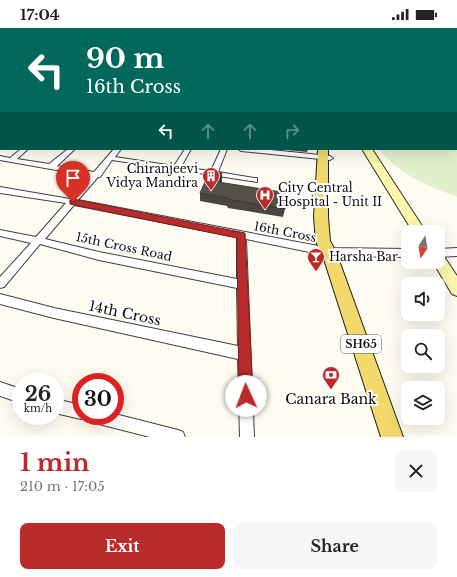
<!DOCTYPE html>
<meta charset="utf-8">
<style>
body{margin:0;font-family:"Libre Baskerville",serif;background:#f6f6f6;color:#222;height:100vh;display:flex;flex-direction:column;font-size:15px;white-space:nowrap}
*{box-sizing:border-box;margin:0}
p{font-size:13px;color:#767676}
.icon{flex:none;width:22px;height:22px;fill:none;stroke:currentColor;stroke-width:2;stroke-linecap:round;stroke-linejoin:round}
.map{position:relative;height:409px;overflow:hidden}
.sheet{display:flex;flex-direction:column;background:#fff;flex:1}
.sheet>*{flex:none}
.guide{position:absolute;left:0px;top:0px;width:457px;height:122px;box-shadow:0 4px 16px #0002;background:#00695c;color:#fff;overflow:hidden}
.needle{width:26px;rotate:191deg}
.tools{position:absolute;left:401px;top:197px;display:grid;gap:8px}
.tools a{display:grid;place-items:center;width:44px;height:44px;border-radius:8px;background:#fff;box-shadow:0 4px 16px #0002;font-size:20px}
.speed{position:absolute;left:12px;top:345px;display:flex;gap:8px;font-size:20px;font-weight:700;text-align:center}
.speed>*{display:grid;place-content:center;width:52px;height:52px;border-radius:50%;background:#fff;box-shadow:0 4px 16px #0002;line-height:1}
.speed small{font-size:10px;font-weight:400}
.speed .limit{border:6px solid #d22;background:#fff;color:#111}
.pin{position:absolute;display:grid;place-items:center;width:34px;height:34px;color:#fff;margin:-41px -17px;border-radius:50% 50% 50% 0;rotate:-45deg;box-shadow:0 0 4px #0007}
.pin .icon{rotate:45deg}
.me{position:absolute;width:44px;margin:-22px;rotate:358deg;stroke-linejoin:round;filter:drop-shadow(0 0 3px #0008)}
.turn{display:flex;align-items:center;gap:14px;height:84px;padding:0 20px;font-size:18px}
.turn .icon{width:52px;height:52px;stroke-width:2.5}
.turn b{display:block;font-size:28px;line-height:34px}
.lanes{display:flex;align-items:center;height:38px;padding:0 20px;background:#0003;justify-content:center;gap:20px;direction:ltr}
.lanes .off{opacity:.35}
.round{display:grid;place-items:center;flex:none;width:42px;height:42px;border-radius:8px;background:#f6f6f6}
.headline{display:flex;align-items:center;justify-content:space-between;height:68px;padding:0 20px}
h1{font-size:24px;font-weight:700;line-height:30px;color:#ba2b2b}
.cta{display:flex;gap:8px;margin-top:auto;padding:8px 20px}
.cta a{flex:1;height:46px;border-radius:8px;background:#ba2b2b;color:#fff;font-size:16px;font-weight:700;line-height:46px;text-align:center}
.cta a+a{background:#f6f6f6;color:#222}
.status{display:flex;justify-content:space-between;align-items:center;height:28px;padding:0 20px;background:#fff;direction:ltr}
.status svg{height:11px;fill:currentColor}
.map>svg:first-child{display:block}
.pitch{fill:#e2efcc}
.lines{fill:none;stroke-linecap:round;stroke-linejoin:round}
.minor-casing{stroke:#414141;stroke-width:2}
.secondary-casing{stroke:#303030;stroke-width:2}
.primary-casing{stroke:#1f1f1f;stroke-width:2}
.minor{fill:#fff;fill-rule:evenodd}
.secondary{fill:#fcf7ad;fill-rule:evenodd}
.primary{fill:#f3d86b;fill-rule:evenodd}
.wall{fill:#4a4540}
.shaded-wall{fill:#3c3834}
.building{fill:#56504b;stroke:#3c3834}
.route{fill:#ba2b2b;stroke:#791c1c}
.labels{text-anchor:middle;stroke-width:4;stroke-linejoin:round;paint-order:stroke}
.shield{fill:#fff;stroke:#565656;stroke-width:1}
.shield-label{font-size:11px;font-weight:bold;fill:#0e0e0e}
.poi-label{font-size:12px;fill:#0e0e0e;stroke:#fff;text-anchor:start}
.street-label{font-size:12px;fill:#0e0e0e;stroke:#fff}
.near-street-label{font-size:14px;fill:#0e0e0e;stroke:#fff}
.near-poi-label{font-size:14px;fill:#0e0e0e;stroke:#fff}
</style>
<div class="status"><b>17:04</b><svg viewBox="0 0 49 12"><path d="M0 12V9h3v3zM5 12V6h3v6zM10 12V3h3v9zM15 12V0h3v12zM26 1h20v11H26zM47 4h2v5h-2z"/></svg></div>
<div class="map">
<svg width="457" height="409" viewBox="0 0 457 409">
<rect width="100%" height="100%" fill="#fefcf0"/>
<path class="pitch" d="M456 55H457V169C429 158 397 146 379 121H456Z"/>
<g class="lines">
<defs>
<path id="minor" d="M78 0H83L77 1Z
M143 0H147L142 1Z
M213 0H217L212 1Z
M259 0H263V1H259Z
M0 6H1L0 9Z
M456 27H457V29H456Z
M0 35H1V37H0Z
M456 35H457V38H456Z
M0 57H1V61H0Z
M1 70V74L0 75V71Z
M0 92H1L0 97Z
M0 108H1L0 113Z
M21 121H28L17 131 49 136 68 121H75L57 138 94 144 114 121H121L115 129 174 138 185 121H191L181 139 211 143 221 121H227L218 144 254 150H257V154L112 132 100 149H98L78 172 329 220 408 221V229L329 228 246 211 254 409H240L238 331 54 290 0 276V266L54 280 238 318 237 260 99 232 40 216 4 259 0 260V249L31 215 0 208V202L36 209 66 175 0 165V159L70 171 90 148 0 132V128L10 130ZM74 177 237 209V251L99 224 45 211Z
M238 121H261L330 128 333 130 330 132 241 123Z
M457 220V228L438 229V221Z
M0 354 21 361V375L0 368Z
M55 371 81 377V388L86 389 81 391 55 385Z
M115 386 178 402 183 404 185 409H150L95 395 90 393 88 388H115Z"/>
<path id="secondary" d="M362 121H372L426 204H413Z
M438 225 443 227 457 248V268L452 266 433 234H438Z"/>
<path id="primary" d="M317 0H323L324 1H318Z
M318 121H328V189L330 213 336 224 403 409H381L322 225 316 214 314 189Z"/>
</defs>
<use href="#minor" class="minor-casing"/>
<use href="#secondary" class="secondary-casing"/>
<use href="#primary" class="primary-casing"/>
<use href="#minor" class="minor"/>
<use href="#secondary" class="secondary"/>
<use href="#primary" class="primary"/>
</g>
<path class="wall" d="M276 121H308L307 124Z
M222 145V153L221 155 285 181 283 189 228 180 227 178 200 173V165Z"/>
<path class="shaded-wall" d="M222 145V153L218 163V154Z"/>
<path class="building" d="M210 143 222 145 218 154 288 165 285 181 227 171 228 170 200 165Z"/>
<path class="route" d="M73 171 245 205 253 368 251 372 246 374 241 372 239 368 237 210 70 176V172Z"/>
<defs>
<symbol id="building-pin" viewBox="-11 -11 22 30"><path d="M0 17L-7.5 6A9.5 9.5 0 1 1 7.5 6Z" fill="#ba2b2b" stroke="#fff"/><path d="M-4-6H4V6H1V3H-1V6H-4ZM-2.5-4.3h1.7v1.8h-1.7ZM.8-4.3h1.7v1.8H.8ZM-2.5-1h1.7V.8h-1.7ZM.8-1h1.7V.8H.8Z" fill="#fff"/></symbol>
<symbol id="hospital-pin" viewBox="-11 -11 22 30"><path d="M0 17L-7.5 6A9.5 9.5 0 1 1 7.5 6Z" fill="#ba2b2b" stroke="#fff"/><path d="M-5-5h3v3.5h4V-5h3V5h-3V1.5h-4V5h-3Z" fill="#fff"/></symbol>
<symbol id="bar-pin" viewBox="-11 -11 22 30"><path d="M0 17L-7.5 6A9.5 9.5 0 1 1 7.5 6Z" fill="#ba2b2b" stroke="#fff"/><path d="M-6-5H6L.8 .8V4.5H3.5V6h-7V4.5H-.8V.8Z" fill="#fff"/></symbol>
<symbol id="bank-pin" viewBox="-11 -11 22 30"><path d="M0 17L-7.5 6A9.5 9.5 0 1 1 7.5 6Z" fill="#ba2b2b" stroke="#fff"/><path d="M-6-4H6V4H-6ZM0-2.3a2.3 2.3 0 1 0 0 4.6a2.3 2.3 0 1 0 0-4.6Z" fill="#fff"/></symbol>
</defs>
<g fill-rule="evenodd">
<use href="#building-pin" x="201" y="138" width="20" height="27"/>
<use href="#hospital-pin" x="255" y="157" width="20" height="27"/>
<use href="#bar-pin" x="306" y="219" width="20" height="27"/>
<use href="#bank-pin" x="321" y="337" width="20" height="27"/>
</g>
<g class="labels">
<rect class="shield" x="341" y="307" width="40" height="18" rx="3"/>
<g class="shield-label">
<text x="361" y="320">SH65</text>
</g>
<g class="poi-label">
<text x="198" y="145" text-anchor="end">Chiranjeevi<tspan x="198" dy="14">Vidya Mandira</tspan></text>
<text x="278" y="164">City Central<tspan x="278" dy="14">Hospital - Unit II</tspan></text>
<text x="329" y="233">Harsha Bar</text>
</g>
<g class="street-label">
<text transform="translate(285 204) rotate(11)" y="4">16th Cross</text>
<text transform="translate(124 219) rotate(12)" y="4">15th Cross Road</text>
</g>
<g class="near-street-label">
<text transform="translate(125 285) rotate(12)" y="5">14th Cross</text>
</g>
<g class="near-poi-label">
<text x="331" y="376">Canara Bank</text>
</g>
</g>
</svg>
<div class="tools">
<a><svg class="needle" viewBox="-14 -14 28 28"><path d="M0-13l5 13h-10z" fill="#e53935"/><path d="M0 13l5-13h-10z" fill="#767676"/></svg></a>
<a><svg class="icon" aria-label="sound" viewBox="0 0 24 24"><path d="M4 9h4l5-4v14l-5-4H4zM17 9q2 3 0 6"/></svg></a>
<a><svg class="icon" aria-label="search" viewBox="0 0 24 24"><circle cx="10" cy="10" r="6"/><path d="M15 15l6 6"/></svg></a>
<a><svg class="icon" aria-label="layers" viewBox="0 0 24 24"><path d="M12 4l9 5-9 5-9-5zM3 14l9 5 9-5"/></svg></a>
</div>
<div class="speed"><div>26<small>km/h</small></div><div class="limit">30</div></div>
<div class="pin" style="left:73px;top:174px;background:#d93025"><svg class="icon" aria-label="arrive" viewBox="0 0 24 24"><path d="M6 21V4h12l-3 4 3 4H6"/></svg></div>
<svg class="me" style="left:246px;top:368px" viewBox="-20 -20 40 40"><circle r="19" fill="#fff"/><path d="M0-13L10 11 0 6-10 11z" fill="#ba2b2b"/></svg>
<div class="guide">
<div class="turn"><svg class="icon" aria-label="left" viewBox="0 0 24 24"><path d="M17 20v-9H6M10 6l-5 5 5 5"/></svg><div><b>90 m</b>16th Cross</div></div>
<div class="lanes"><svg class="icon" aria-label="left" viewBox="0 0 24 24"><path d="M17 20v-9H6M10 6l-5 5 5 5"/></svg><svg class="icon off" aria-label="ahead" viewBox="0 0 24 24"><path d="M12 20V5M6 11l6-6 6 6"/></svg><svg class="icon off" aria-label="ahead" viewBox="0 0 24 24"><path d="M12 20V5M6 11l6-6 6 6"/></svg><svg class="icon off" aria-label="right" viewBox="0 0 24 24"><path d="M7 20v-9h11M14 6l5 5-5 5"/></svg></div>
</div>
</div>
<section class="sheet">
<div class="headline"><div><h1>1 min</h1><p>210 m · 17:05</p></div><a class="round"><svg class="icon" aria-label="close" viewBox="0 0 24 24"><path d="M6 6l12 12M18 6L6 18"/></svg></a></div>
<div class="cta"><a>Exit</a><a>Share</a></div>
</section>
